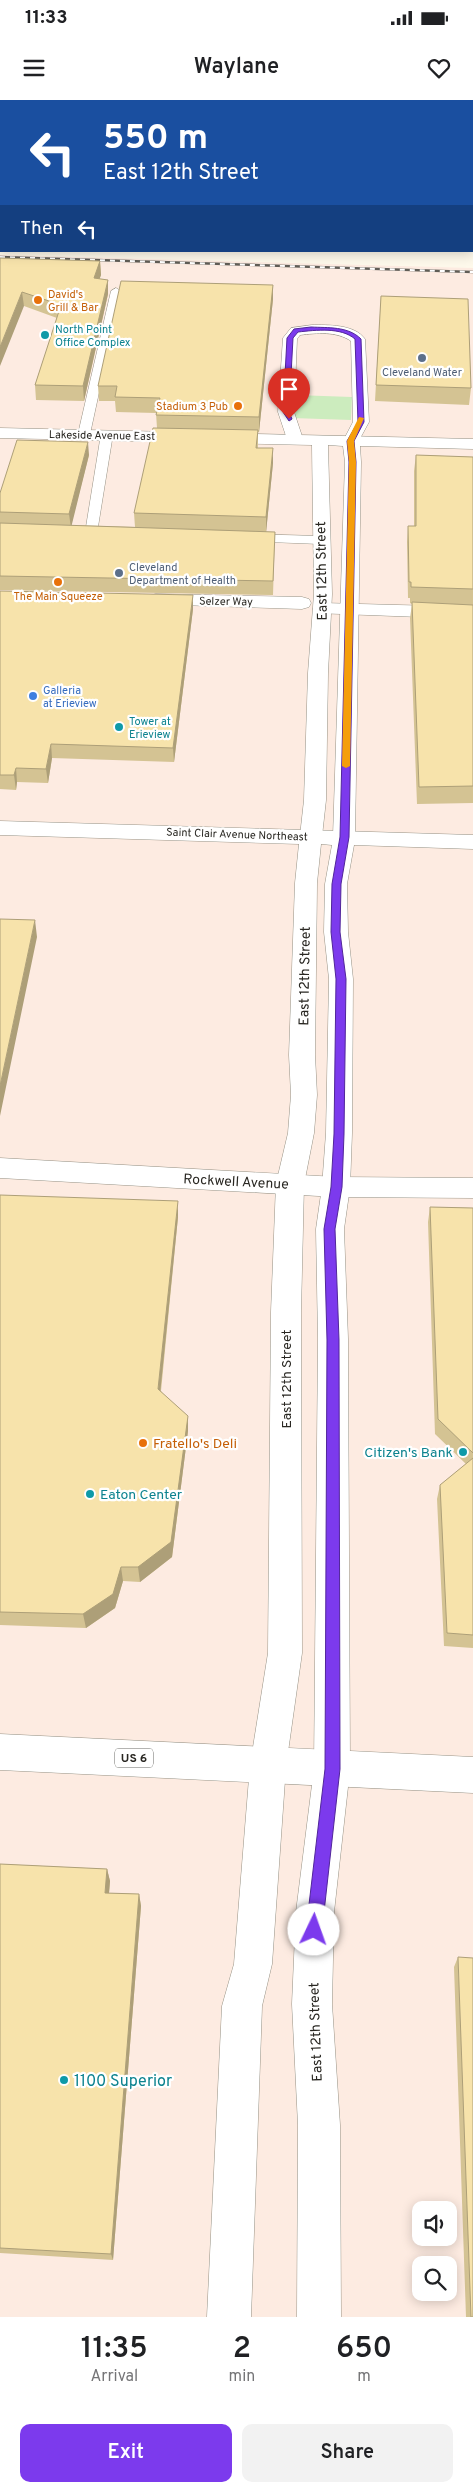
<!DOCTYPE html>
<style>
body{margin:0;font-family:Overpass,sans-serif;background:#f2f2f2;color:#202124;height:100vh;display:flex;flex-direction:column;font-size:19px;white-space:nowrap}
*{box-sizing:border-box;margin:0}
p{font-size:16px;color:#757577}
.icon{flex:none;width:28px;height:28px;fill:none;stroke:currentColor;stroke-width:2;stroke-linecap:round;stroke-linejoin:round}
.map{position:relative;height:2217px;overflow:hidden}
.drawer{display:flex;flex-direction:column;background:#fff;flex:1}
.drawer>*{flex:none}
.banner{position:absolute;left:0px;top:0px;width:474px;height:152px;box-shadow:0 2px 12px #0003;background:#1a4fa0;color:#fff;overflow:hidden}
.controls{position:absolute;left:412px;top:2101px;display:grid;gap:10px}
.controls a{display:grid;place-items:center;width:45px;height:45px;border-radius:10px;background:#fff;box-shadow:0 2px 12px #0003;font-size:25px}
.pin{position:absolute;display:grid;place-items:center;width:42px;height:42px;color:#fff;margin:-51px -21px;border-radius:50% 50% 50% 0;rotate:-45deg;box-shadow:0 0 5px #0007}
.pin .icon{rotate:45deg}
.me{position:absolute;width:55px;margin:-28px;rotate:3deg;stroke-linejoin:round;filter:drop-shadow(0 0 4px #0008)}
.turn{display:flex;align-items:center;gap:18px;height:105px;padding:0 20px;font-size:22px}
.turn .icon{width:65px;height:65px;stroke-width:2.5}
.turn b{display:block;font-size:35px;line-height:42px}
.then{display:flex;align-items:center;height:48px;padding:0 20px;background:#0003;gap:10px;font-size:19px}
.eta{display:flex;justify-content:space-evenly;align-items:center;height:85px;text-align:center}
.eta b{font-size:30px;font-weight:600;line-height:35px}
.action{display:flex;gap:10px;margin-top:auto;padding:10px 20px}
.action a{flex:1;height:58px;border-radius:10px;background:#7c3aed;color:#fff;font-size:20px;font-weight:600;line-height:58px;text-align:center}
.action a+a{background:#f2f2f2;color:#202124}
.status{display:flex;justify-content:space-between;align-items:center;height:35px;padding:0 25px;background:#fff;direction:ltr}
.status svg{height:14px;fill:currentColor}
header{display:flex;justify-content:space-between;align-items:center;height:65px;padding:0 20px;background:#fff;font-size:22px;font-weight:600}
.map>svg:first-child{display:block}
.commercial{fill:#fdebe1;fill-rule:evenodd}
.green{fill:#ccecbe}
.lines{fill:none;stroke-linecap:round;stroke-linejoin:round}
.service-casing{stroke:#969285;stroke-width:1}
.pedestrian-casing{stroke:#969285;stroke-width:1}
.minor-casing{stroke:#969285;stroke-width:1}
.tertiary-casing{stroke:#969285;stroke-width:1}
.secondary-casing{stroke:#969285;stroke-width:1}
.primary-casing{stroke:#969285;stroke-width:1}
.motorway-casing{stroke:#969285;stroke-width:1}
.service{fill:#fff;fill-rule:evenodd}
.pedestrian{fill:#fff;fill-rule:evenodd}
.minor{fill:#fff;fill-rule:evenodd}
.tertiary{fill:#fff;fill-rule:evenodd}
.secondary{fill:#fff;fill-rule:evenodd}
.primary{fill:#fff;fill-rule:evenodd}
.motorway{fill:#fff;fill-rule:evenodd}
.rail-casing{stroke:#605d56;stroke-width:2.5}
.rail{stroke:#fff;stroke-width:2;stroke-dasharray:5;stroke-linecap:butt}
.wall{fill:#d4c393}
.shaded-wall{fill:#ad9f78}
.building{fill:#f7e3ab;stroke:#ad9f78}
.route{fill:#7c3aed;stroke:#51269a}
.slow{fill:#f59e0b}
.food-dot{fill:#e8710a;stroke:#fff;stroke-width:2}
.culture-dot{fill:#0f9aa8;stroke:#fff;stroke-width:2}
.service-dot{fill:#5c6f8a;stroke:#fff;stroke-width:2}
.shop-dot{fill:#3f7fe0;stroke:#fff;stroke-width:2}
.labels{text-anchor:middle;stroke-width:4.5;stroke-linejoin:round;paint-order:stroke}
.far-food-label{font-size:11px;fill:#c56008;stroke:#fff;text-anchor:start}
.far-culture-label{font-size:11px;fill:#0d838f;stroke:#fff;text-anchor:start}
.far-service-label{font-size:11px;fill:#4e5e75;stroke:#fff}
.far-street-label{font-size:11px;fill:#292722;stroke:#fff}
.far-shop-label{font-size:11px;fill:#366cbe;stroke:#fff;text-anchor:start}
.shield{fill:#fff;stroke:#696864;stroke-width:1}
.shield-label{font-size:12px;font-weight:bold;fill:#292722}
.street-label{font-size:14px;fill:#292722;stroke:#fff}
.food-label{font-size:14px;fill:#c56008;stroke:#fff;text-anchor:start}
.culture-label{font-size:14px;fill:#0d838f;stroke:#fff;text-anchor:end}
.near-culture-label{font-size:16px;fill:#0d838f;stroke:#fff;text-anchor:start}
</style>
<div class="status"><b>11:33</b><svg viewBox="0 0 49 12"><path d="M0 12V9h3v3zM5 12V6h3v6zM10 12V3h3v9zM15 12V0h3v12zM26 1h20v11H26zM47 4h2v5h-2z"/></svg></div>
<header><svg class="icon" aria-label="menu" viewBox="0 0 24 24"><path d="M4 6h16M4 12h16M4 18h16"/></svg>Waylane<svg class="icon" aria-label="heart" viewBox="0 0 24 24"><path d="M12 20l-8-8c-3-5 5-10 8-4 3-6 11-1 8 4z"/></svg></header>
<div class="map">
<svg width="473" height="2217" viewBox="0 0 473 2217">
<rect width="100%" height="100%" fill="#fef9eb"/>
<path class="commercial" d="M0 155 473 168V2217H0ZM421 2110H449V2138H421ZM421 2165H449V2192H421Z"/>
<path class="green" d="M295 295 352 297 351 320 292 318Z"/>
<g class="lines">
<defs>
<path id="service" d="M472 2H473V6H472Z
M116 188 121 191 90 334 84 337 78 334 111 191Z
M107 331 113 334 97 433 91 437 85 433 101 334Z
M249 434 320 436 326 440 320 444 244 441 243 438 244 435Z"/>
<path id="pedestrian" d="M156 494 302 497 309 499 311 503 309 507 302 509 149 504 147 500 149 496Z"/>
<path id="minor" d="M191 0H224V1H191Z
M472 12H473V18H472Z
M0 113H1V121H0Z
M472 121H473V129H472Z
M312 225C328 225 354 224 365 239L369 322 357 344H345L343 341 353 322 351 241C336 231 317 233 300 235L297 239 294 312 303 339 295 344 287 339 278 312 283 238 291 228Z
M322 503 473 507V519L315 513 313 509 315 505Z
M0 1058 336 1077 473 1078V1098L336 1097 0 1078Z"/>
<path id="tertiary" d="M0 328 473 339V349L360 346 361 362 355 737 352 742 344 744 336 742 333 737 345 362 343 346 328 345 332 494 328 573 326 700 322 736 319 741 311 743 303 741 300 736 304 700 308 573 314 494 312 345 0 338Z"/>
<path id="secondary" d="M0 721 473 735V749L354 745 347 784 348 832 353 879 352 1033 350 1087 344 1129 348 1239 350 1669 334 1812 332 1904 340 2025 341 2217H297L298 2025 292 1904 296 1812 314 1669 318 1239 316 1129 322 1087 326 1033 329 879 324 832 325 784 332 745 321 744 317 783 315 955 317 995 314 1033 304 1084 301 1212 302 1553 286 1666 272 1864 262 1906 251 2217H207L222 1906 234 1864 250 1666 268 1553 271 1212 276 1084 288 1033 291 995 289 955 295 783 299 744 0 735Z"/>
<path id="primary" d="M0 1634 473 1657V1693L0 1670Z"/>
<path id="motorway" d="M0 25H1V31H0Z
M472 38H473V44H472Z
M0 45 1 46V53H0Z
M472 63H473V71H472Z"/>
</defs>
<use href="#service" class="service-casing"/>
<use href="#pedestrian" class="pedestrian-casing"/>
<use href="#minor" class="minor-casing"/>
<use href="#tertiary" class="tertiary-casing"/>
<use href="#secondary" class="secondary-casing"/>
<use href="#primary" class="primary-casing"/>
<use href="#motorway" class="motorway-casing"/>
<use href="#service" class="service"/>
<use href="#pedestrian" class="pedestrian"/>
<use href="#minor" class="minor"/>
<use href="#tertiary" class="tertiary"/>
<use href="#secondary" class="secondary"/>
<use href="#primary" class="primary"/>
<use href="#motorway" class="motorway"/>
<defs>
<path id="rail" d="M0 157 473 172"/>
</defs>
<use href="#rail" class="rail-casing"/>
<use href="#rail" class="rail"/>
</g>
<path class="wall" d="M0 56H1V111L0 112Z
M0 158 100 161 101 175 99 179 108 180V194L84 301 36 300 35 285 57 218 24 206Z
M273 185V199L259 332H258V348L273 363 266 432H275L273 495 0 490V393L89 355 71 425 135 427 134 413 157 328 156 313 116 312 115 301H99L98 286Z
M381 196 471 288 469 305 375 301Z
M416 355 473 357V703L417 704 410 518 412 504 410 503V498H408L407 442 408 426H414V371Z
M0 491 193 509 174 662 52 658 48 683 17 682 16 690 0 689Z
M0 1095 178 1117 161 1291 188 1331 172 1457 140 1482 123 1481 115 1508 86 1528 0 1525Z
M430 1107 473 1108V1548L444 1546 437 1399 440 1385 466 1364 435 1334 428 1122Z
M0 1764 107 1769 110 1781 109 1793 139 1794 141 1806 113 2160 0 2153Z
M458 1857 473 2217H466L454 1867Z"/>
<path class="shaded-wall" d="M100 161 101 175 95 192 94 178Z
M108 180V194L84 301 83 286Z
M273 185V199L259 332V317Z
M22 192 24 206 0 266V247Z
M88 342 89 355 71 428 69 414Z
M273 348V363L266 433V417Z
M193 495V509L174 662 173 648Z
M51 644 52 658 48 683 46 669Z
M16 668 17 682 16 690 14 675Z
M35 820 37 837 0 1016V986Z
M178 1101V1117L159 1304 158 1289Z
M188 1316V1331L172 1457 140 1482 138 1467Z
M121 1467 123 1481 115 1508 86 1528 83 1514Z
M107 1769 110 1781 108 1805 105 1793Z
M139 1794 141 1806 113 2160 111 2154Z"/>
<path class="building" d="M0 56H1V100L0 98Z
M0 158 100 161 94 178 108 180 83 286 35 285 61 205 22 192 0 247Z
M121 181 273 185 259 317 156 315 160 298 115 297 117 286H98Z
M381 196 468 199 471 288 376 285Z
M153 328 258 330 256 348H273L266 417 134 413Z
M17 340 88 342 69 414 0 412V393Z
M416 355 473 357V489L411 487V482H409L408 426H416Z
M0 423 275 432 273 481 0 476Z
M0 491 193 495 173 648 51 644 46 669 16 668 14 675H0Z
M412 502 473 505V686L419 687Z
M0 819 35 820 0 986Z
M0 1095 178 1101 158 1289 188 1316 171 1442 138 1467H121L113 1494 83 1514 0 1512Z
M430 1107 473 1108V1353L438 1319Z
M473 1358V1535L447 1533 440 1385Z
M0 1764 107 1769 105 1793 139 1794 111 2154 0 2148Z
M458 1857 473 1858V2217H471Z"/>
<path class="route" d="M311 227C328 228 348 226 361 239L364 322 354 341 356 362 349 737 341 784 340 832 346 879 344 1034 342 1087 335 1129 339 1240 340 1669 322 1830 320 1836 314 1838 308 1836 306 1830 325 1669 327 1240 324 1129 331 1087 334 1034 336 879 331 832 332 784 340 737 349 362 347 341 358 322 355 239C341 227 316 230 298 232L293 238 289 312 292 319 289 321 283 312 287 238 294 229Z"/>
<path class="slow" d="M359 317 364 318 354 341 356 362 350 666 346 668 342 666 349 362 347 341Z"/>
<g class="food-dot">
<circle cx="38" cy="200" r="5"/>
<circle cx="238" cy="306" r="5"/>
<circle cx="58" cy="482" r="5"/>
<circle cx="143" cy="1343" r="5"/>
</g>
<g class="culture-dot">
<circle cx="45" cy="235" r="5"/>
<circle cx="119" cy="627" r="5"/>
<circle cx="463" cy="1352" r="5"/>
<circle cx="90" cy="1394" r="5"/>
<circle cx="64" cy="1980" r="5"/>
</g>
<g class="service-dot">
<circle cx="422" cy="258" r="5"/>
<circle cx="119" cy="473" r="5"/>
</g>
<circle class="shop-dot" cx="33" cy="596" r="5"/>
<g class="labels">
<g class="far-food-label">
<text x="48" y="198">David's<tspan x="48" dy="13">Grill &amp; Bar</tspan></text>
<text x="228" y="310" text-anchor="end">Stadium 3 Pub</text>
<text x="58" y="500" text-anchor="middle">The Main Squeeze</text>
</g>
<g class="far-culture-label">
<text x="55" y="233">North Point<tspan x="55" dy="13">Office Complex</tspan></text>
<text x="129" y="625">Tower at<tspan x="129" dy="13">Erieview</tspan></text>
</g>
<g class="far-service-label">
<text x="422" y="276">Cleveland Water</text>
<text x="129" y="471" text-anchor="start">Cleveland<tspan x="129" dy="13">Department of Health</tspan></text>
</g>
<g class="far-street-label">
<text transform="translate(102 335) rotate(1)" y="4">Lakeside Avenue East</text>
<text transform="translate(226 501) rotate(1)" y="4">Selzer Way</text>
<text transform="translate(237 734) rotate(2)" y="4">Saint Clair Avenue Northeast</text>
</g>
<g class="far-shop-label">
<text x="43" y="594">Galleria<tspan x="43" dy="13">at Erieview</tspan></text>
</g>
<rect class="shield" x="115" y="1648.5" width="38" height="19" rx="4"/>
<g class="shield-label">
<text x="134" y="1662">US 6</text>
</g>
<g class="street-label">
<text transform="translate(321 471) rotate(-91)" y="5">East 12th Street</text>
<text transform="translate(304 876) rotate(-89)" y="5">East 12th Street</text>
<text transform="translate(236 1081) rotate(3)" y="5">Rockwell Avenue</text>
<text transform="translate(286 1279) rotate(-90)" y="5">East 12th Street</text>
<text transform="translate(315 1932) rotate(-92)" y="5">East 12th Street</text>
</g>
<g class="food-label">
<text x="153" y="1348">Fratello's Deli</text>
</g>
<g class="culture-label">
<text x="453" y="1357">Citizen's Bank</text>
<text x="100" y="1399" text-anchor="start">Eaton Center</text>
</g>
<g class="near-culture-label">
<text x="74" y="1986">1100 Superior</text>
</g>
</g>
</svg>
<div class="controls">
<a><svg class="icon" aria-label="sound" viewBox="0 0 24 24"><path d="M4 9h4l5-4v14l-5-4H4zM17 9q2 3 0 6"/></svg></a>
<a><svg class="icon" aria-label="search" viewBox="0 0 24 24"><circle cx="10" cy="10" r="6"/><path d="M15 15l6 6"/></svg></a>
</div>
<div class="pin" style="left:289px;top:319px;background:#d93025"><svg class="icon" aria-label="arrive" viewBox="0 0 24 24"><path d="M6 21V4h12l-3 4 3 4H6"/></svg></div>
<svg class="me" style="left:314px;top:1830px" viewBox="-20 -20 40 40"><circle r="19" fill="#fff"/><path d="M0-13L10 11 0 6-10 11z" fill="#7c3aed"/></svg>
<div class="banner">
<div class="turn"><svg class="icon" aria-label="left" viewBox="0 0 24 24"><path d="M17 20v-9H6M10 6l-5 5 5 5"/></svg><div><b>550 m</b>East 12th Street</div></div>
<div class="then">Then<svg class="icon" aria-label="left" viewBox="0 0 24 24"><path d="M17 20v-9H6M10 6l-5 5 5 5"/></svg></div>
</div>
</div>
<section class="drawer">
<div class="eta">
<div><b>11:35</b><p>Arrival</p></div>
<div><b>2</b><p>min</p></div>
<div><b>650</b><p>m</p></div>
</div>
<div class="action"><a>Exit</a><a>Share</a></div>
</section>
